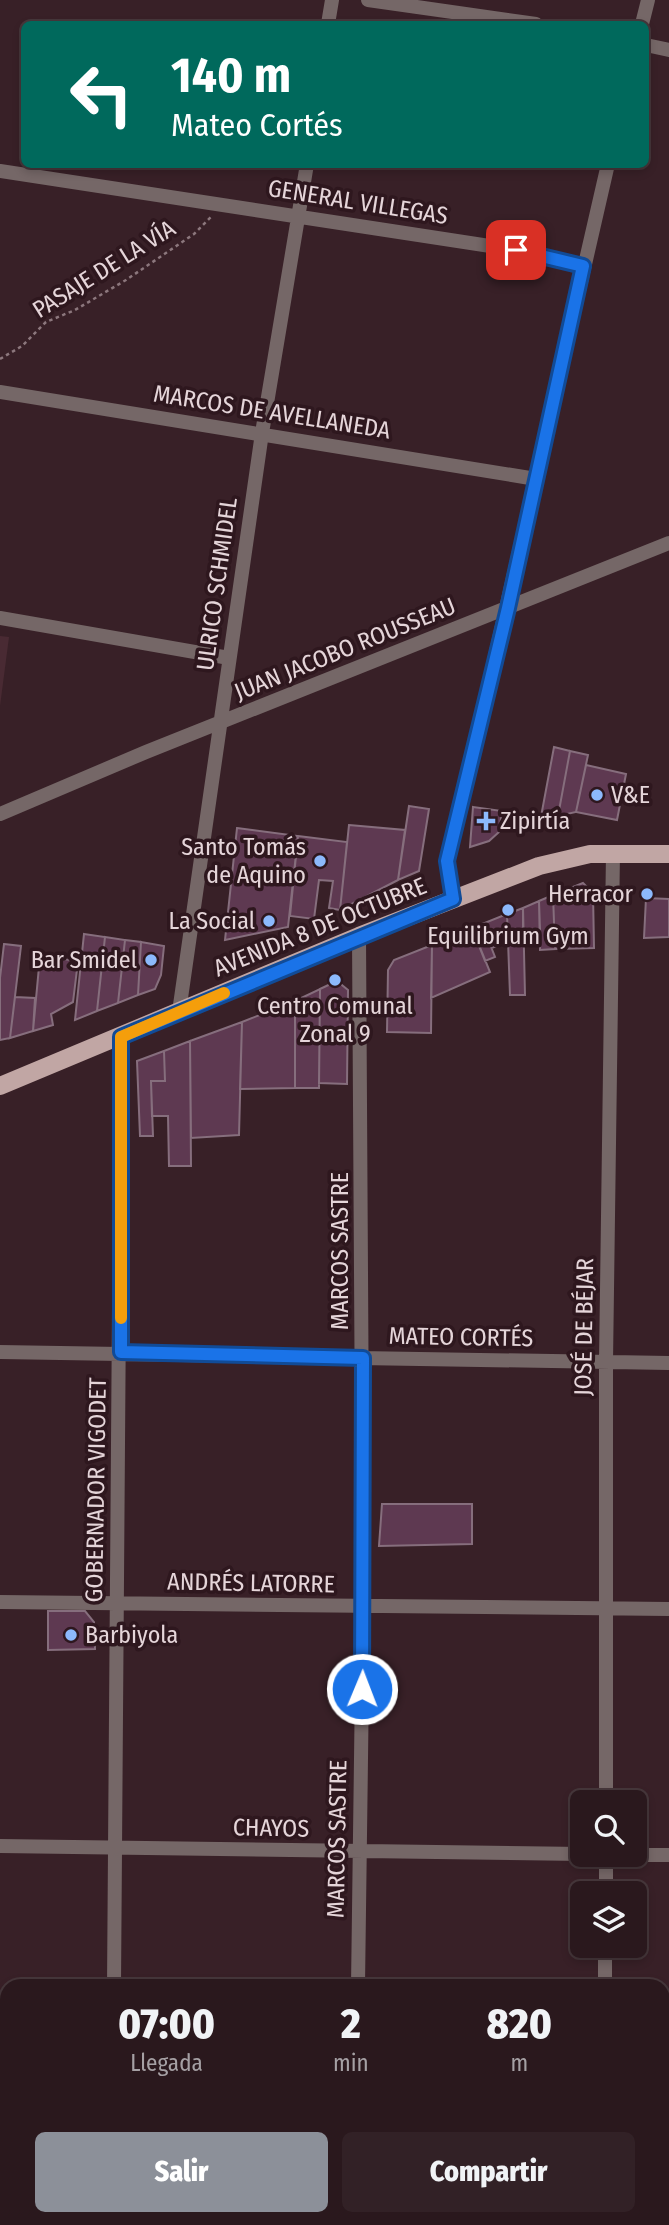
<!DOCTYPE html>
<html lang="es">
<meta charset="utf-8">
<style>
body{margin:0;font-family:"Fira Sans Condensed",sans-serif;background:#322126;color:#f1f3f6;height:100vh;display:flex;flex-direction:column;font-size:26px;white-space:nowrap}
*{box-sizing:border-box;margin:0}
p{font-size:23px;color:#a5a0a4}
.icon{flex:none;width:38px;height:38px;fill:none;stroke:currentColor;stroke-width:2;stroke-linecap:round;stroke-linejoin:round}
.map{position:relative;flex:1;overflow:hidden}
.details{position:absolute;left:0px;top:1979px;width:670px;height:247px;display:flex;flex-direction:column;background:#2a181d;border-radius:21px 21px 0 0;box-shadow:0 4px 10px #0003,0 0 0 2px #46373b}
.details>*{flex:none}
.top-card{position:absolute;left:21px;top:21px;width:628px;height:147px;border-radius:10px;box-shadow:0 4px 10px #0003,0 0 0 2px #46373b;background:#00695c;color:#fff;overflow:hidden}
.buttons{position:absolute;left:570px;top:1790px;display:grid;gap:14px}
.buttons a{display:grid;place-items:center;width:77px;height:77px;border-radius:10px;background:#2a181d;box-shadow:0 4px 10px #0003,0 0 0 2px #46373b;font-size:35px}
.pin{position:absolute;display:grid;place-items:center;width:60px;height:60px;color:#fff;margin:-30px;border-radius:14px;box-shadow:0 4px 10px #0006}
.me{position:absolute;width:77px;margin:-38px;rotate:1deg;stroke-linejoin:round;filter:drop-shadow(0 0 5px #0008)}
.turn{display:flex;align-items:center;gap:24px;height:147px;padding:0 35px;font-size:32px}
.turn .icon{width:91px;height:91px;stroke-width:2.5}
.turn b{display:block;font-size:49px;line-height:60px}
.eta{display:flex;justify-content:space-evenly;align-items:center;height:119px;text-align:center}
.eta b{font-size:42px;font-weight:800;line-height:49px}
.cta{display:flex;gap:14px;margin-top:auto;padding:14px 35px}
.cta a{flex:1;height:80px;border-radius:10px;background:#8c9099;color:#fff;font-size:28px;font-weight:800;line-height:80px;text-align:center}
.cta a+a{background:#322126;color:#f1f3f6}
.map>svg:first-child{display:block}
.built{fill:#492a33}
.building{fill:#5e3951;stroke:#866e7d;stroke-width:2}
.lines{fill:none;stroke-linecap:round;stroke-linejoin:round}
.path{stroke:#8c777d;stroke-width:2.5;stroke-dasharray:3.5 3.5;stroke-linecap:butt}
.minor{stroke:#756767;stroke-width:14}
.primary{stroke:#c1a6a4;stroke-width:18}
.route-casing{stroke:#114b97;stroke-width:18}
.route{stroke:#1a73e8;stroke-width:12}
.slow{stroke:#f59e0b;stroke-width:12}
.poi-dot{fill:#8cb9fc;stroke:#2e171e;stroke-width:2.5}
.labels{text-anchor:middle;stroke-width:7;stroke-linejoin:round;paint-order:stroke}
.street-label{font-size:24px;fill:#e5d5d9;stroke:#2e171e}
.poi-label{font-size:24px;fill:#e5d5d9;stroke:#2e171e;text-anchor:end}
</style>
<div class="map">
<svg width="669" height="2225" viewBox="0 0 669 2225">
<rect width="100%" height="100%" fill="#382027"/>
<path class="built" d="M0 636 9 637 0 706Z"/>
<path class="building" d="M554 747 570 751 558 816 540 822Z
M570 751 588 755 576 812 558 816Z
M586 765 626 774 617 820 576 812Z
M409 806 429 809 419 871 398 880Z
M473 807 502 811 499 832 489 841 470 847Z
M349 825 405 830 398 880 340 910Z
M237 828 298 836 288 927 225 940Z
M298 836 347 842 340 910 329 908 333 881 319 880 314 919 290 916Z
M583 883 593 893 594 948 555 949 553 895Z
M553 895 555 949 540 950 539 901Z
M646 898 669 899V937L644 938Z
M539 901 540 929 523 930V908Z
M523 908 525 995H510L507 914Z
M507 914 508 941 492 948 482 924Z
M482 924 495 957 485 961 472 928Z
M472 928 490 972 431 998 432 945Z
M84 934 105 937 97 1011 75 1020Z
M105 937 125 940 118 1003 97 1011Z
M125 940 141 942 138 995 118 1003Z
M141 942 164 946 161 975 155 989 138 995Z
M4 944 21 946 10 1038 0 1040V978Z
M432 945 431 1033 387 1032 388 970 394 960Z
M40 956 78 961 73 1002 51 1014 53 1025 33 1031Z
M337 981 348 990 347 1084 319 1083 320 989Z
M320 989 319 1088H295V1001Z
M15 997 35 998 33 1031 10 1038Z
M295 1001V1088L240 1089 242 1022Z
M242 1022 239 1135 191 1138 190 1041Z
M190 1041 191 1166H169L168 1116H152L151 1081H165L164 1051Z
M164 1051 165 1081H151L153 1136H140L137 1061Z
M382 1504H472V1544L379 1546Z
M48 1611H85L94 1622 95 1649 48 1650Z"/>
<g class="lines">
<path class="path" d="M0 359 22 346 46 322 75 310 126 280 194 234 211 217"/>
<path class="minor" d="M368 0 536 24
M328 24 332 0
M642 24 648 0
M646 45 669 50
M0 171 516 250 583 266
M0 392 536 479
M0 618 229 658
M0 814 146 752 669 543
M452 899 448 861 608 164
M179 1012 262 433 307 164
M0 1352 669 1363
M0 1602 669 1609
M606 1802V1362L613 852
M0 1846 583 1854
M635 1855H669
M606 1894V1855
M114 1986 121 1037
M358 1986 363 1608 359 936
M605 1986V1946
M111 2225V2219
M356 2225V2219
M602 2225V2219"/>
<path class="primary" d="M0 1086 359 936 539 866 590 854H669"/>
</g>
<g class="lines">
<defs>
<path id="route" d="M362 1689 363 1358 121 1352V1037L453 899 447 861 508 608 583 266 516 250"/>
</defs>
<use href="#route" class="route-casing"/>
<use href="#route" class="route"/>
<path class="slow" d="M121 1318V1037L224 993"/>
</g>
<g class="poi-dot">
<circle cx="597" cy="795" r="7"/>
<path d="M482.5 810.5h7v7h7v7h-7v7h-7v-7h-7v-7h7z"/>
<circle cx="320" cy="861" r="7"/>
<circle cx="647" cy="894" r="7"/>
<circle cx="508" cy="910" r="7"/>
<circle cx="269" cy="921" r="7"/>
<circle cx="151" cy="960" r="7"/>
<circle cx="335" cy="980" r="7"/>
<circle cx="71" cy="1635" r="7"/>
</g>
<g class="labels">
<g class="street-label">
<text transform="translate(358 202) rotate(9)" y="8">GENERAL VILLEGAS</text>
<text transform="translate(104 269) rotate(-32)" y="8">PASAJE DE LA VÍA</text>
<text transform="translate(272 412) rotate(9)" y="8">MARCOS DE AVELLANEDA</text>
<text transform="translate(217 584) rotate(-82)" y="8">ULRICO SCHMIDEL</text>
<text transform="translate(345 649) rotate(-22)" y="8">JUAN JACOBO ROUSSEAU</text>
<text transform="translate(320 927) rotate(-22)" y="8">AVENIDA 8 DE OCTUBRE</text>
<text transform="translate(340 1251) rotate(-90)" y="8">MARCOS SASTRE</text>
<text transform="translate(584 1327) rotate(-89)" y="8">JOSÉ DE BÉJAR</text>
<text transform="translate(461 1337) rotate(1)" y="8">MATEO CORTÉS</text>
<text transform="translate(96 1490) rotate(-89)" y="8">GOBERNADOR VIGODET</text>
<text transform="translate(251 1583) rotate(1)" y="8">ANDRÉS LATORRE</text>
<text transform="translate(271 1828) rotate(1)" y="8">CHAYOS</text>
<text transform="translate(337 1839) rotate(-89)" y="8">MARCOS SASTRE</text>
</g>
<g class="poi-label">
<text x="611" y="803" text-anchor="start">V&amp;E</text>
<text x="500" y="829" text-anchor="start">Zipirtía</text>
<text x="306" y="855">Santo Tomás<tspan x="306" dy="28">de Aquino</tspan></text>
<text x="633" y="902">Herracor</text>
<text x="255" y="929">La Social</text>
<text x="508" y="944" text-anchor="middle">Equilibrium Gym</text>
<text x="137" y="968">Bar Smidel</text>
<text x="335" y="1014" text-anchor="middle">Centro Comunal<tspan x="335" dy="28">Zonal 9</tspan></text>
<text x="85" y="1643" text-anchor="start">Barbiyola</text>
</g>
</g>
</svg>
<div class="buttons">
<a><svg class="icon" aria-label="search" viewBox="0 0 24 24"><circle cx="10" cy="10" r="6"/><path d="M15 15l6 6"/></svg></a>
<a><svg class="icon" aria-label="layers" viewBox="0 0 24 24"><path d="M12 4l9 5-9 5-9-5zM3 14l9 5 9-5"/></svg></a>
</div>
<div class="pin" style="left:516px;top:250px;background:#d93025"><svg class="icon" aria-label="arrive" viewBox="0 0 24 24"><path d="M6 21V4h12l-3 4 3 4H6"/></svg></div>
<svg class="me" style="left:362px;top:1689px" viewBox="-20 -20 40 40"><circle r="17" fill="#1a73e8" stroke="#fff" stroke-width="3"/><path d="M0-11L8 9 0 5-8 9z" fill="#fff"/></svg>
<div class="top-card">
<div class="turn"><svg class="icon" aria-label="left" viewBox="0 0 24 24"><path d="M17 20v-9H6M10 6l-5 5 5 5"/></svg><div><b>140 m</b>Mateo Cortés</div></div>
</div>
<section class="details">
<div class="eta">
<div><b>07:00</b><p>Llegada</p></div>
<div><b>2</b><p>min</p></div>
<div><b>820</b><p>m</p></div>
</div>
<div class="cta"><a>Salir</a><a>Compartir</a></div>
</section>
</div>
